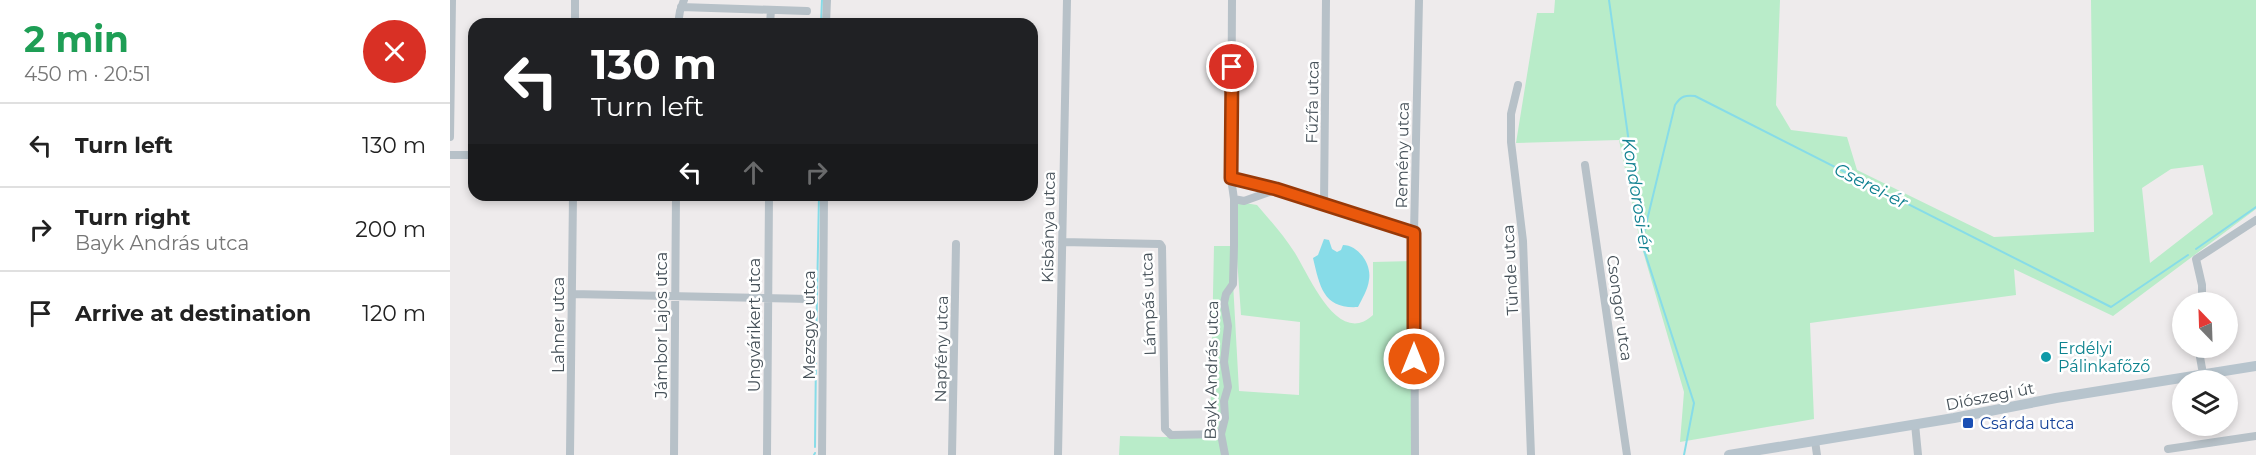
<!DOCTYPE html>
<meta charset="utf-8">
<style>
body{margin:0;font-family:Montserrat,sans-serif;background:#f2f2f2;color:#222;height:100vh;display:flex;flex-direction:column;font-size:22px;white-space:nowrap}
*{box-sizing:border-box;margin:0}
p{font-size:20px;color:#767676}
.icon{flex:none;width:33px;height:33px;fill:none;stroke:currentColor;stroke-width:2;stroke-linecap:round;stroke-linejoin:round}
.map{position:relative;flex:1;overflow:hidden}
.sheet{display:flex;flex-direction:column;background:#fff;width:450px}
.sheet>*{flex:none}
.guide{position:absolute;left:18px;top:18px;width:570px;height:183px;border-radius:18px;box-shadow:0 3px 9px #0003;background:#202124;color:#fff;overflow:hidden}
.needle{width:39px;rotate:337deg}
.fabs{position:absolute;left:1722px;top:292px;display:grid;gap:12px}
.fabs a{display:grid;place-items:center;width:66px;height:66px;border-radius:50%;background:#fff;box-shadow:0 3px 9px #0003;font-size:30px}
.pin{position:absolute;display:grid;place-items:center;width:51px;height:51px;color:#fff;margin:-26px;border:3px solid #fff;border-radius:50%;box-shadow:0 2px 6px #0007}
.me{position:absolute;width:66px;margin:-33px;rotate:0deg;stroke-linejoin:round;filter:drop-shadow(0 0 4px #0008)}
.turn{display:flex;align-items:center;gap:21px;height:126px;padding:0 24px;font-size:27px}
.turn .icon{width:78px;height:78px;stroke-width:2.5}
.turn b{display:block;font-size:42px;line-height:51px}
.lanes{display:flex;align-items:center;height:57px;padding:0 24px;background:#0003;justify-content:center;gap:30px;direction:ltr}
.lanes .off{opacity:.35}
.round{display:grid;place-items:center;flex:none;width:63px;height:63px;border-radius:32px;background:#f2f2f2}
.overview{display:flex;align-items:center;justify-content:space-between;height:102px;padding:0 24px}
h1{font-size:36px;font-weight:700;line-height:45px;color:#1e9e55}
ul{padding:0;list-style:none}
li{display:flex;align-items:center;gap:18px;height:84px;padding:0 24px;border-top:2px solid #e0e0e0}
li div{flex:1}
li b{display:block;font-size:22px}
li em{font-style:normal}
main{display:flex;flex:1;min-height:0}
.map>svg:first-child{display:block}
.green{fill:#b9ecc9;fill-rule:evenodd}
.water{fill:#87dce8}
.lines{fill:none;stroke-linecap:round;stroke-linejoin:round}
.stream{stroke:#87dce8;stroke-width:2}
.minor{stroke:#b7c1c8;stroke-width:8}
.secondary{stroke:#b7c4cd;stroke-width:10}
.route-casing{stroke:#983908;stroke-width:15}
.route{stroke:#ea580c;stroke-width:10}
.culture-dot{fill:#0f9aa8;stroke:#fff;stroke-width:2}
.transit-dot{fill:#1a4fb4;stroke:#fff;stroke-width:2}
.labels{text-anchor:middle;stroke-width:5;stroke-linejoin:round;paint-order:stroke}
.street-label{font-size:16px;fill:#455058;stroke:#fff}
.culture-label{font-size:16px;fill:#0d838f;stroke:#fff;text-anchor:start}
.transit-label{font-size:16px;fill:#164399;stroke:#fff;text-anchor:start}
.water-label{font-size:18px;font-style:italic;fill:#108191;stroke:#fff}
</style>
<main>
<section class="sheet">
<div class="overview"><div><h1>2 min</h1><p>450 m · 20:51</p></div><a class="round" style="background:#d93025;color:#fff"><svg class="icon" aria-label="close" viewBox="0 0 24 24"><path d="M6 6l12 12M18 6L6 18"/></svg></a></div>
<ul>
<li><svg class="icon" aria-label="left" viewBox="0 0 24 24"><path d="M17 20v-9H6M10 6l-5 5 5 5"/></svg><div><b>Turn left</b></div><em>130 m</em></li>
<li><svg class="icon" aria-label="right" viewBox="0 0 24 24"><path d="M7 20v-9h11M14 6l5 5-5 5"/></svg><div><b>Turn right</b><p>Bayk András utca</p></div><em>200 m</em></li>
<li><svg class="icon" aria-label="arrive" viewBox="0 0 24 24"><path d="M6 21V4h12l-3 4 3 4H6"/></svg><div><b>Arrive at destination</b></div><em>120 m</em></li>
</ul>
</section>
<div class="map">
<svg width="1806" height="455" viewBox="0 0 1806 455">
<rect width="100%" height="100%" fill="#eeebec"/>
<path class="green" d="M1105 0H1330L1326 105 1341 130 1397 137 1407 170 1544 237 1644 232 1641 0H1806V209L1663 316 1564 269 1566 295 1360 323 1364 419 1230 442 1234 392 1190 241 1169 140 1066 143 1087 13H1104ZM1753 165 1763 214 1700 263 1692 188 1721 169Z
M783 201 807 205C820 220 834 236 845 253 859 275 888 348 923 315V262L963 261V455H669L670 436 760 438 764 246H781L789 391 849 395 850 322 791 315Z"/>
<path class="water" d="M874 239 879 240 882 249 887 252 891 250 893 245C908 245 922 264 919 280 918 289 912 299 908 307 874 309 870 288 863 258L868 255Z"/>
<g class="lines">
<path class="stream" d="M1159 0 1194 250 1244 403 1234 455
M371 24 372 0
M1192 241 1225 105C1231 96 1235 95 1245 96L1661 307 1738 255
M1746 249 1806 207
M366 350 369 195
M365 447 366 356
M364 455 365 453"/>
<path class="minor" d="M231 7 357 11
M125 24V0
M228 24 230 11 234 0
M320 24 321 10
M376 24 377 0
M1068 85 1061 114V142L1073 241 1081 455
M0 137 2 0
M0 155H24
M1135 165 1177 455
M781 178 826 189 964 233
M784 199 794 201 825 190
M874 205 876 0
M612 242 710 244 712 247 715 429 721 435 771 434
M122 294 360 299
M1752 303V285L1746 259 1806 220
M1751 348 1750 357 1753 374
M1465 424 1468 455
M1365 441 1367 455
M1718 449 1806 436
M120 455 123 195
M224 455 226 195
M317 455 319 195
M372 455 374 195
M502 455 506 244
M608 455 617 0
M775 455 771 434 775 418 774 401 778 387 774 362 778 326 774 303 776 294 783 284 784 246V199L781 178 782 0
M965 455 964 233 969 0"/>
<path class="secondary" d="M1279 455 1504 418 1606 398 1806 366"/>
</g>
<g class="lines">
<defs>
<path id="route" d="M782 67 781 178 826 189 964 233V359"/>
</defs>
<use href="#route" class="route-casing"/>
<use href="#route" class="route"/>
</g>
<circle class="culture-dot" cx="1596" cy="357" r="6"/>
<rect class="transit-dot" x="1512" y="417" width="12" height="12" rx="3"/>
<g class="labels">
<g class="street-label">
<text transform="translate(862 102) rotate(-89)" y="6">Fűzfa utca</text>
<text transform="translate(952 155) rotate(-89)" y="6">Remény utca</text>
<text transform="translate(598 227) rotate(-89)" y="6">Kisbánya utca</text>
<text transform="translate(1060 270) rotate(-93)" y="6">Tünde utca</text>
<text transform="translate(698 304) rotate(-92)" y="6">Lámpás utca</text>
<text transform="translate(1170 308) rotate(82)" y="6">Csongor utca</text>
<text transform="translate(108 325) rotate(-90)" y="6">Lahner utca</text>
<text transform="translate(211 325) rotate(-90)" y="6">Jámbor Lajos utca</text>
<text transform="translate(304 325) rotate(-90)" y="6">Ungvárikert utca</text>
<text transform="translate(359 325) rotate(-90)" y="6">Mezsgye utca</text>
<text transform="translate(491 349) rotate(-89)" y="6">Napfény utca</text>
<text transform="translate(761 370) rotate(-89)" y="6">Bayk András utca</text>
<text transform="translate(1540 396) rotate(-11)" y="6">Diószegi út</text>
</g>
<g class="culture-label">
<text x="1608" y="354">Erdélyi<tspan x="1608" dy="18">Pálinkafőző</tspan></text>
</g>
<g class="transit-label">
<text x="1530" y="429">Csárda utca</text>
</g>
<g class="water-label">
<text transform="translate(1421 186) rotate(27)" y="6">Cserei-ér</text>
<text transform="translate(1187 195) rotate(81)" y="6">Kondorosi-ér</text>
</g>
</g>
</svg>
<div class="fabs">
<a><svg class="needle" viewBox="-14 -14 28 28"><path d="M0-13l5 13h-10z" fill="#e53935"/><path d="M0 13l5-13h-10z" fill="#767676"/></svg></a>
<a><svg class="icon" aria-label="layers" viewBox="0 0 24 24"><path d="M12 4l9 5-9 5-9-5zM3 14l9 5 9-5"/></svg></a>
</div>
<div class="pin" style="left:782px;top:67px;background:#d93025"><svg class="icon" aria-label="arrive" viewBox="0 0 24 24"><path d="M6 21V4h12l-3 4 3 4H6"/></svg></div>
<svg class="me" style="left:964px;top:359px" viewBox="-20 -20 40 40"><circle r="17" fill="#ea580c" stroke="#fff" stroke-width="3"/><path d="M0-11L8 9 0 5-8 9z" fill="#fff"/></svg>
<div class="guide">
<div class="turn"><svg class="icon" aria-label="left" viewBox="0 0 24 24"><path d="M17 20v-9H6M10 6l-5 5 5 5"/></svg><div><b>130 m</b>Turn left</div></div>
<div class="lanes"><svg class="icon" aria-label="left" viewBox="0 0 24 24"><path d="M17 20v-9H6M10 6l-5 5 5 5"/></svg><svg class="icon off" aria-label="ahead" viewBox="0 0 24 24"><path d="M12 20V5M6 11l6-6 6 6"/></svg><svg class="icon off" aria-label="right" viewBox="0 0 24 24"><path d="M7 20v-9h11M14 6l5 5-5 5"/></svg></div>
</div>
</div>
</main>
